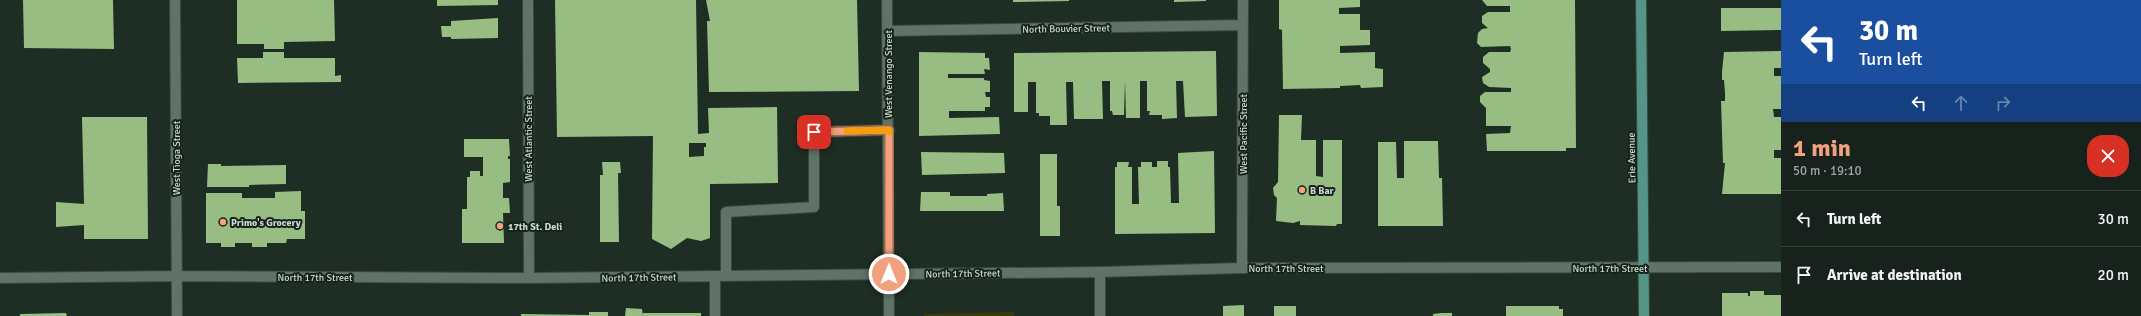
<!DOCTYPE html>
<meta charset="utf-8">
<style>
body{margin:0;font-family:Signika,sans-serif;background:#232f28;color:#f1f3f6;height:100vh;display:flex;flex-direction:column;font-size:15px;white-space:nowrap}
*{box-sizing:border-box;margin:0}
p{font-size:13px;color:#9ea4a3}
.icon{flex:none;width:22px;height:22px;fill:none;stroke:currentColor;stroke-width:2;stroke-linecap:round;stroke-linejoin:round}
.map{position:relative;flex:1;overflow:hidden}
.drawer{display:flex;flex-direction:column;background:#16221b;width:360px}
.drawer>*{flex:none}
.top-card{background:#1a4fa0;color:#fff;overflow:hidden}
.pin{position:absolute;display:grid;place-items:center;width:34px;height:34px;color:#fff;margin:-17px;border-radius:8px;box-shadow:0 2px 6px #0006}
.me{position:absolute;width:44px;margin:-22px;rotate:0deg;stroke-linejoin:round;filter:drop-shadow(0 0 3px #0008)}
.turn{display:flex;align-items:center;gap:14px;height:84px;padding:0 12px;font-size:18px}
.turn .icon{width:52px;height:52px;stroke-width:2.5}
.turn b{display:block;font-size:28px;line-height:34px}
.lanes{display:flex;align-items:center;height:38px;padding:0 12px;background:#0003;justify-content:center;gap:20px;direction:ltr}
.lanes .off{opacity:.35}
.round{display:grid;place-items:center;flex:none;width:42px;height:42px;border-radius:16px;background:#232f28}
.head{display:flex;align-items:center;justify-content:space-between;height:68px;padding:0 12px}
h1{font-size:24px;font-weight:800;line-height:30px;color:#f1a17e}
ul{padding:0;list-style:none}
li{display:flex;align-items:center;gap:12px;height:56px;padding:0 12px;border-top:1px solid #353f3a}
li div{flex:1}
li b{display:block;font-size:15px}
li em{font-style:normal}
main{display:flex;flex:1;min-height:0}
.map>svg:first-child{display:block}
.green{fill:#393a0a}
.building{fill:#98bd82;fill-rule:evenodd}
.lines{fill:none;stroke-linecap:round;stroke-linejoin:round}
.minor-casing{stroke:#3a4840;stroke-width:12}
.major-casing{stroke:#3a4840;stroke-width:12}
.minor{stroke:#607367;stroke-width:10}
.major{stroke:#559586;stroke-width:10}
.route-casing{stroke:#9d6952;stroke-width:10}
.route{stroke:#f1a17e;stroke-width:7}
.slow{stroke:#f59e0b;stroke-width:7}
.poi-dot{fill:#f1a17e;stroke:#14241a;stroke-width:1.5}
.labels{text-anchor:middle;stroke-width:4;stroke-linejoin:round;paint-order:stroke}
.street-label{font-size:10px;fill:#cdd7d1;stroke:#14241a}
.poi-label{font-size:10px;font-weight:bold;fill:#cdd7d1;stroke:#14241a;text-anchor:start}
</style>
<main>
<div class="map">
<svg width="1781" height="316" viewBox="0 0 1781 316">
<rect width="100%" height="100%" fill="#1e2e24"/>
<path class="green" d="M1014 312V316H924V314Z"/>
<path class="building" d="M23 0H113L114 49 24 48Z
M237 0H334L335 41 284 42V49H264V44H237Z
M437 0H498V5L437 6Z
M555 0H696L698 134 709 133 708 108 777 107 778 183 710 184V238L701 241 687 238 671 249 652 239 653 136 557 137ZM689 143H706V147H704V156L689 157Z
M706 0H857L859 91 709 92 707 21H710Z
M1013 0H1069V1L1013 2Z
M1174 0H1206V1L1174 2Z
M1279 0H1360V7L1339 8V14H1360V30H1370V45L1340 46V53L1375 52V68L1383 69V87L1361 88 1360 85 1340 86V88L1283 89 1282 30 1279 29Z
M1482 0H1575L1576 148H1566V151H1487L1486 134 1510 133 1511 126H1486V108L1480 102V96L1485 92H1511V88L1489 87 1483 83 1482 77 1490 72V69L1483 63V57L1489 52H1510L1511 49 1510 46 1481 47 1477 43 1478 33 1482 29 1488 28 1482 23V16L1488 12H1510V6H1487Z
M1721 8H1781V30L1721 31Z
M498 18V38L451 39V37H442L441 26H451V21Z
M1216 51 1217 116 1185 117 1183 81H1176L1177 118 1162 119V115H1149L1150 111H1147V81H1140V118H1126L1125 81 1124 115H1113L1112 111H1110V81H1102L1103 119H1074L1073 82H1066L1067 125H1050V116H1039V113H1036V82H1028V112H1014V53Z
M1781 51V68H1774V76H1781V109H1773L1774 117H1781V150H1774V158H1781V194H1722L1725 163H1723L1721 101H1725V93L1724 80H1722V72L1724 52Z
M263 52H284V58H335V76L341 75V82L238 83 237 58H263Z
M919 52 985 53V58H989L990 70 984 69 985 74H948V78H984V80L990 81V92H985L986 97H990V107H985V111H949V118L999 117 1000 134 919 136Z
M1279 115H1302L1301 140H1316V176L1323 177V140H1342V224H1337L1336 226 1300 225V221L1293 223 1276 221 1277 198 1274 195 1273 188 1278 182Z
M82 117H147L148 239H84V225L56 227V202L84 204Z
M464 139H509L510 156H508V159H510V182L503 183V198H509L510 213H503L504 243H462V209H467V177H470V171H480V176H483V157H464Z
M1404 141H1438L1439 178H1442L1443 226H1378V142H1396L1397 178H1404Z
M1214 151 1215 233 1115 234V167H1117V162H1129L1128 167H1132V204H1139L1138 167H1141V162H1152V167H1157V161H1168V167H1170L1171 203H1179L1178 153Z
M921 152 1004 153 1005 173 922 175Z
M1040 154H1057V206H1060V236H1040Z
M602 162H620L621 173H618L619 242H600V175H603Z
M208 164H221V166L286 165V184L249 185V187H207Z
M301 191V211H305V239H287L286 243H267V247H252V243H235V247H221V243H206V193H242V198H275V192Z
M921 192H950V196H987V194L1003 193 1004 211H920Z
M1750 291H1764V295H1781V316H1722V293H1748V296H1750Z
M1244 305V316H1223V306Z
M1274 306H1296V316H1274Z
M1506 306H1559V309H1563V316H1506Z
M626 308 642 309 643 316H625Z
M589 312H608V316H521V314L589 315Z
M66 313 67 316H20V314Z
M643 313H701V316H643Z
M1441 313H1452V316H1433V314Z"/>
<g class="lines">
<defs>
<path id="minor" d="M175 0 177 316
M528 0 529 278
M887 0 889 316
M888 31 1243 25
M1242 268 1243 0
M1100 272V316
M726 276V212L814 207V132L889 130
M0 278 177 276 529 278 1100 272 1242 268 1781 267
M715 316V276"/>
<path id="major" d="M1641 0 1644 316"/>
</defs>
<use href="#minor" class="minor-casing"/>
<use href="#major" class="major-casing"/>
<use href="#minor" class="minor"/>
<use href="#major" class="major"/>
</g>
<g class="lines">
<defs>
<path id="route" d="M814 132 889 130V274"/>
</defs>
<use href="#route" class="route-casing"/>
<use href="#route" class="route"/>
<path class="slow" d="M847 131 889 130V132"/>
</g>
<g class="poi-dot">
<circle cx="1302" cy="190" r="4"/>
<circle cx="223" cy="222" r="4"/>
<circle cx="500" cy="226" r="4"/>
</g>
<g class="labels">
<g class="street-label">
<text transform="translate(1066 28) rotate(-1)" y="4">North Bouvier Street</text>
<text transform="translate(888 74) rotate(-90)" y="4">West Venango Street</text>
<text transform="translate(1243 134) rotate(-90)" y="4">West Pacific Street</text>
<text transform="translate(528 139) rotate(-90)" y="4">West Atlantic Street</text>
<text transform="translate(176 158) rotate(-90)" y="4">West Tioga Street</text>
<text transform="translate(1631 158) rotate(-91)" y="4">Erie Avenue</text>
<text x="1286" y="272">North 17th Street</text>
<text x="1610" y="272">North 17th Street</text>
<text transform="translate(963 273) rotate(-1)" y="4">North 17th Street</text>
<text x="315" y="281">North 17th Street</text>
<text transform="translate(639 277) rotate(-1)" y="4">North 17th Street</text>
</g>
<g class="poi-label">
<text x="1310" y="194">B Bar</text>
<text x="231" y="226">Primo's Grocery</text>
<text x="508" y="230">17th St. Deli</text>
</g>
</g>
</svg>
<div class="pin" style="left:814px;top:132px;background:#d93025"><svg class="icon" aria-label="arrive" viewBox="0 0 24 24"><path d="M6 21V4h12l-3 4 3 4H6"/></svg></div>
<svg class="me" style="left:889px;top:274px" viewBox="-20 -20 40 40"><circle r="17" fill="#f1a17e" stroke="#fff" stroke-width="3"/><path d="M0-11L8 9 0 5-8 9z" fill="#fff"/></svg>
</div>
<section class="drawer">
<div class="top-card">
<div class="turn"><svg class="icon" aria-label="left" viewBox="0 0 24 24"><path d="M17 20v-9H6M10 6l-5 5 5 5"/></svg><div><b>30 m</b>Turn left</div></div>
<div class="lanes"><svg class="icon" aria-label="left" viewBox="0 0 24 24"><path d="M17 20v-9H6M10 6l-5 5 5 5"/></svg><svg class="icon off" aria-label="ahead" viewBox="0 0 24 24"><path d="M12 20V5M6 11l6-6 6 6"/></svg><svg class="icon off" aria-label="right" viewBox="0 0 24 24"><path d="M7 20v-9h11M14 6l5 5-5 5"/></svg></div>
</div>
<div class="head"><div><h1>1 min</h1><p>50 m · 19:10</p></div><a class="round" style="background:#d93025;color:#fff"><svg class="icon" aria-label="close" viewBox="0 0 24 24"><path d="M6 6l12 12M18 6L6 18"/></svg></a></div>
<ul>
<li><svg class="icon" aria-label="left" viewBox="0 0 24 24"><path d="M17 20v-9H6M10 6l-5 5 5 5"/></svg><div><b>Turn left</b></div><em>30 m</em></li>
<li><svg class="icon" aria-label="arrive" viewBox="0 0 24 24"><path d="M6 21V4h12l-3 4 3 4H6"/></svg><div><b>Arrive at destination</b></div><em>20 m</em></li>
</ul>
</section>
</main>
